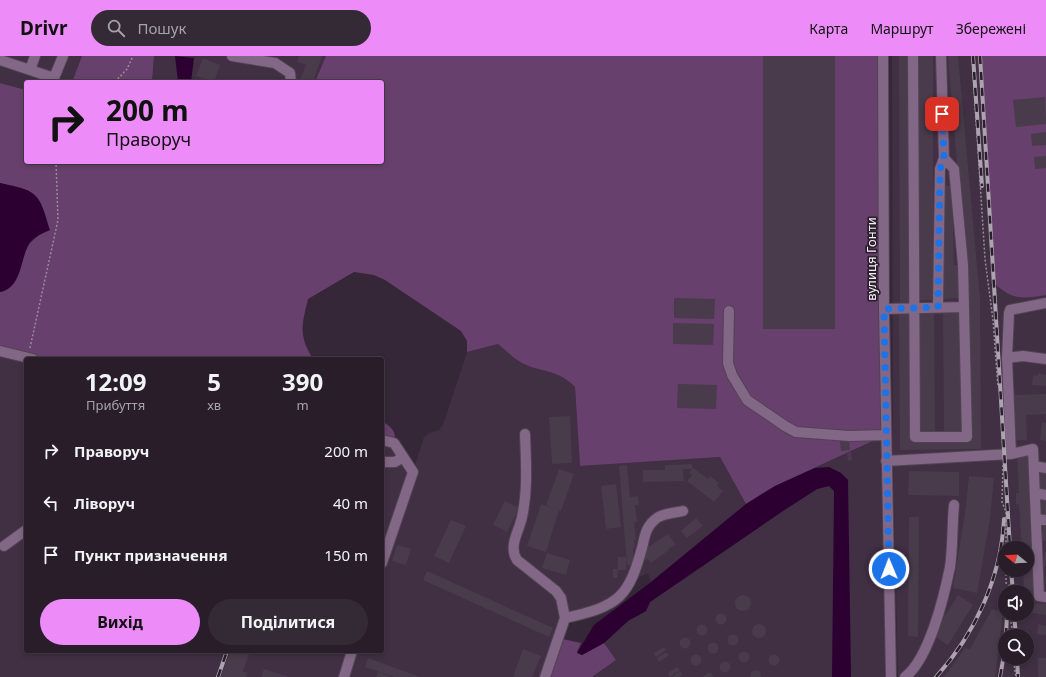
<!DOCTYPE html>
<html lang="uk">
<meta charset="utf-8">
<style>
body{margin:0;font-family:"Noto Sans",sans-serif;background:#342a35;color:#f1f3f6;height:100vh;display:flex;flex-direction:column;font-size:15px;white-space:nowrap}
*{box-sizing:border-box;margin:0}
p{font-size:13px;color:#a5a2a8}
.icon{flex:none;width:22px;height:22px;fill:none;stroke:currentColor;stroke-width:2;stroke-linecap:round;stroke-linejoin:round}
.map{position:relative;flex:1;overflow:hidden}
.panel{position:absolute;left:24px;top:301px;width:360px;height:296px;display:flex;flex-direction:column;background:#281d29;border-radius:4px;box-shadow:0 2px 6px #0003,0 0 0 1px #443b46}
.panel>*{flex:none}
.hud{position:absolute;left:24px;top:24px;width:360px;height:84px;border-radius:4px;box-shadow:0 2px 6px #0003,0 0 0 1px #443b46;background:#ed8cf9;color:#111;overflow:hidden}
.needle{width:26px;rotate:288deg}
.controls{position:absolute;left:998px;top:485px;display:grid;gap:8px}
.controls a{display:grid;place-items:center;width:36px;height:36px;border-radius:50%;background:#281d29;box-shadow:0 2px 6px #0003,0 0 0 1px #443b46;font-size:20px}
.pin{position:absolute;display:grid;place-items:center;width:34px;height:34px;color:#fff;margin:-17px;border-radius:8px;box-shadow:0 2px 6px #0006}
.me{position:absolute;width:44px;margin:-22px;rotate:359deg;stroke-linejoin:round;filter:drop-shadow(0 0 3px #0008)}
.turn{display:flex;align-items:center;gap:14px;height:84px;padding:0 16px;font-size:18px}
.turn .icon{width:52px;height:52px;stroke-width:2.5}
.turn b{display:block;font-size:28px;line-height:34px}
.eta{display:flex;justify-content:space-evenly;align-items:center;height:68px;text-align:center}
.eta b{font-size:24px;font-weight:700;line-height:28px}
.primary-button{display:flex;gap:8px;margin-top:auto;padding:8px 16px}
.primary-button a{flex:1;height:46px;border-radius:24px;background:#ed8cf9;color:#111;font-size:16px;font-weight:700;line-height:46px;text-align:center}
.primary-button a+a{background:#342a35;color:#f1f3f6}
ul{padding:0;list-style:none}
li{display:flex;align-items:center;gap:12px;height:52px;padding:0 16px}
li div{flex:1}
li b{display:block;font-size:15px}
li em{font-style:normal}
header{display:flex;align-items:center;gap:24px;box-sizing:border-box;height:56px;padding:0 20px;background:#ed8cf9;color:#111}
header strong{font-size:19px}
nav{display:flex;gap:22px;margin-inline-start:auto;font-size:14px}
.search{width:280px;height:36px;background:#342a35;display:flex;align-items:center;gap:10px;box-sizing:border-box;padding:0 14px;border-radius:22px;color:#a5a2a8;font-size:15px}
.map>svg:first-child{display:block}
.built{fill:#412f44;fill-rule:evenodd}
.green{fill:#68406d}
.water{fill:#2d0032}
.building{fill:#493b4b}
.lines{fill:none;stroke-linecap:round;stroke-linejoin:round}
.minor-casing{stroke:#504352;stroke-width:12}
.path{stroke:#988c99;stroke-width:1.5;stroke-dasharray:2 2;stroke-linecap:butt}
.minor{stroke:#836786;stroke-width:10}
.rail-casing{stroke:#ada2af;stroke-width:4}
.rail{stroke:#2b1e2c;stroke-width:2.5;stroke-dasharray:8;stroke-linecap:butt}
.route{stroke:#1a73e8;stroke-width:7;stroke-dasharray:0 12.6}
.labels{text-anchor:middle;stroke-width:3.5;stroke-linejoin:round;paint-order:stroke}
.street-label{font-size:13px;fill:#f6edf7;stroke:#2b1e2c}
</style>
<header>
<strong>Drivr</strong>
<div class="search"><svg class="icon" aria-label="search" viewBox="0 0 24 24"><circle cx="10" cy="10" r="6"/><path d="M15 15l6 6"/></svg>Пошук</div>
<nav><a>Карта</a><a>Маршрут</a><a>Збережені</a></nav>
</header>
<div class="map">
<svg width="1046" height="621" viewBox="0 0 1046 621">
<rect width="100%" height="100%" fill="#352737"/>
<path class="built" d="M0 0H82L72 26H26V34L0 27Z
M154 0H520L356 9 350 26H152Z
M892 0H1046V621H898L893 404ZM1005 492H1027V514H1005ZM1005 536H1027V558H1005ZM1005 580H1027V602H1005Z
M498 288 522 307 556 317 567 322 575 331 580 410 720 401 746 448 651 526 648 517 632 525 621 539 565 562 545 621H0V295L26 303V595H382V384L394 387 413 415 424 381 429 377 439 374 443 369 467 296Z
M886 379 891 621H592L616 604 604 587 628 565 646 555 650 546 783 455 817 433 829 430 815 412Z"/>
<path class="green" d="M82 0H154L152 26H72Z
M326 0H883L886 379 775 430 746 448 720 401 580 410 575 331C558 313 542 317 522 307 513 302 505 294 498 288L467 296V285L461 275 385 224 374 219 354 216 308 243C302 269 298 279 313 303H33L0 295V236C23 232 18 201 30 187 33 184 37 181 40 178L29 135 0 127V27L26 34V106H382V26H315Z
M980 0H1046V239C1022 243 1012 244 994 227Z
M382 365C392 372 397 375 394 387L382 384Z
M558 582 581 587 577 596 582 599 604 587 616 604 592 621H545Z"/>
<path class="water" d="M175 0 194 2 191 26H178Z
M0 127C39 135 39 137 50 174 43 177 33 181 29 188 20 203 22 232 0 236Z
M829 411 841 417 848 424 851 621H832L834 439V435L829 430 817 433 783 455 650 546 646 555 628 565 604 587 582 599 577 597 594 569 651 526 746 448 775 430 815 412Z"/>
<path class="building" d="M299 0H322L313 26H299L306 9 297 6Z
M763 0H835V273H763Z
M899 0H909L910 247 900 248Z
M916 0H933V244H916Z
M948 0H958L980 243 981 393 900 394 899 255 910 256 911 386 971 385 968 239Z
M203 2 220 9 214 26 196 20Z
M1045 41 1046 68 1016 71 1013 44Z
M1046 76V89L1032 90 1031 78Z
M1046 100V112L1035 113 1034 101Z
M942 130H952L954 209H960L961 242 944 243Z
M674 242 715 243 714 263 674 262Z
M917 256H934L935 377H918Z
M943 257H962L964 377H944Z
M673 267 714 268 713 289 673 288Z
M1038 317 1046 319V330L1032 329 1033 319 1038 320Z
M678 328 717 329 716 353 677 352Z
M1046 338V358L1026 359 1027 384H1015L1013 339Z
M570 360 572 407 552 408 549 361Z
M1042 366 1046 367V385L1040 384Z
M849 384 850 394 841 395 840 385Z
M851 396 852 404 848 405 847 397Z
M1029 397 1032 436H1029L1034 547 1046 548V559L1027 556 1029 546H1027V536H1024L1023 514H1027V492H1022L1019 448 1016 449V437H1019L1017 398Z
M692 408V413H683L684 425 643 426V414H665V409Z
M627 409 630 441 638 440 639 449H635L637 466H634L636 484H634L635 492H633V509H627L619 410Z
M693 412 708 423 710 420 719 427 717 430 723 435 714 446 687 425 692 419 689 417Z
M559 413 574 418 561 455 546 449Z
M909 415 959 416V440L908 439Z
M1040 416 1046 417V435L1038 434Z
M969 420 994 422 990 463 977 537 953 532 965 457Z
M616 428 621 471 606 473 601 430Z
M1042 442 1046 443V460L1039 459Z
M505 445 519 452 507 476 493 469Z
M541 448 559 454 546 496 527 490Z
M909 461H919L918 581 908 580Z
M696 462 703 470 687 482 681 475Z
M451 464 466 470 449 507 434 500Z
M1043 468H1046V485L1041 484Z
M668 478 676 489 668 493 669 494 651 507 648 503 644 505 641 501 642 495Z
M397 489 411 493 406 509 392 505Z
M1045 496H1046V510H1043Z
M547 497 570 504 566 519 542 512Z
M618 501H626V514H618Z
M613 513H618L617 522H613Z
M427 515 553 572 549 581 423 524Z
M735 547a8 8 0 1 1 16 0a8 8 0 1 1-16 0Z
M958 539 973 549 948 589 933 579Z
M992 553 1003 557 995 621H944L965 592 970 593Z
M715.5 563a5.5 5.5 0 1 1 11 0a5.5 5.5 0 1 1-11 0Z
M1038 568 1046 570V579L1037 578Z
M752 575a7 7 0 1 1 14 0a7 7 0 1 1-14 0Z
M696.5 574a5.5 5.5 0 1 1 11 0a5.5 5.5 0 1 1-11 0Z
M727.5 584a5.5 5.5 0 1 1 11 0a5.5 5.5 0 1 1-11 0Z
M679.5 587a5.5 5.5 0 1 1 11 0a5.5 5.5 0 1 1-11 0Z
M707.5 592a5.5 5.5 0 1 1 11 0a5.5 5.5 0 1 1-11 0Z
M664 591 666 594 656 601 654 597Z
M523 593 541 600 532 621H513Z
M230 595H250L243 615 248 617 246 621H221Z
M738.5 601a5.5 5.5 0 1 1 11 0a5.5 5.5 0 1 1-11 0Z
M667 596 669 599 659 606 657 602Z
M768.5 604a5.5 5.5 0 1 1 11 0a5.5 5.5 0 1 1-11 0Z
M690.5 604a5.5 5.5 0 1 1 11 0a5.5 5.5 0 1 1-11 0Z
M368 602 420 621H394L365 611Z
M1038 602H1046V621H1038Z
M719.5 611a5.5 5.5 0 1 1 11 0a5.5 5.5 0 1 1-11 0Z
M677 611 680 614 670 621 668 617Z
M264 613 289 621H261Z
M754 614 760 615 761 621H750L751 616Z
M680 615 682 619 679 621H672Z
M378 616 391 621H376Z
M707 617H711L714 621H703Z"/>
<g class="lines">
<defs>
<path id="minor" d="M232 0 275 7 290 17 291 26
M883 0 884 253 891 621
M913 0 915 381H967L963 209 954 113 944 102
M0 4 54 22 63 0
M30 14 35 0
M938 251 940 113 944 102 941 0
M884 253 964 251
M729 255 728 307 732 319 747 344 785 370 796 376 849 380 886 379
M0 295 33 303
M1007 302 1009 257 1010 254 1046 247
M525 378C526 406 528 434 522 461 519 476 508 490 517 504L556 535 561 542 565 562 545 621
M382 384 394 387 413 416 382 507
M1011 398 1007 302 1023 300 1046 303
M886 405 1011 398 1033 393 1039 540 1046 541
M382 406H395L403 401
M1034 410 1046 412
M1035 437 1046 439
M1036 463 1046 464
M4 490 26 474
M565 562C620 550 629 541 643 488 645 478 647 469 657 462 663 457 675 457 683 455
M344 621 352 595
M905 621C929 603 944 541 950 511 953 491 952 469 954 449"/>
</defs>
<use href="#minor" class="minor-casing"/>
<path class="path" d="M972 0 985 203 993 264 998 331
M115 26 127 13 133 0
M30 292 58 164 56 106
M1003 409 1002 446 1006 456V492
M1006 514V527L1010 530 1011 536
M1010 558C1010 566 1013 572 1013 580
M1013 602 1016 621"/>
<use href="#minor" class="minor"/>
<defs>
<path id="rail" d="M973 0 982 130
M980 0 1010 492
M1011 514 1013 536
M1014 558 1016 580
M1006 580 1007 558
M1017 602 1018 621
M218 621 227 595
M936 621C975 578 1001 522 1004 463
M1000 621 1005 593"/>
</defs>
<use href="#rail" class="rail-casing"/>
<use href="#rail" class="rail"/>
</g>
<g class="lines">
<path class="route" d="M889 513 884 253 938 251 940 113 944 102 942 58"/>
</g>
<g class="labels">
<g class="street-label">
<text transform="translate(871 203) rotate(-90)" y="5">вулиця Гонти</text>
</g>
</g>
</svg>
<div class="controls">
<a><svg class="needle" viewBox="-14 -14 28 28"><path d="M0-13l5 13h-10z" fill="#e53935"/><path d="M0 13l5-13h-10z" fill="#a5a2a8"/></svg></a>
<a><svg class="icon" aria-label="sound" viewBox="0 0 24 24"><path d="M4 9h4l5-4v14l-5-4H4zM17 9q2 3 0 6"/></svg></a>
<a><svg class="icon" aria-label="search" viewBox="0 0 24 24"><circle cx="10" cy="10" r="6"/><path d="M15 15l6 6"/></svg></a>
</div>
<div class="pin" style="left:942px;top:58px;background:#d93025"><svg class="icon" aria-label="arrive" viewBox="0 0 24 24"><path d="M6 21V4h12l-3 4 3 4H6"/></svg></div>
<svg class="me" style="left:889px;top:513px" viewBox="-20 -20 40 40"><circle r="17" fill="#1a73e8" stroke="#fff" stroke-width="3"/><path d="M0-11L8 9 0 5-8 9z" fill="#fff"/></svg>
<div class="hud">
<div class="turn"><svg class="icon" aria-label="right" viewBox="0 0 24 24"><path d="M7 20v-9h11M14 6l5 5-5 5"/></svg><div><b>200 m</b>Праворуч</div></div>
</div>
<section class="panel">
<div class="eta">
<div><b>12:09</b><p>Прибуття</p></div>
<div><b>5</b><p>хв</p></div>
<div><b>390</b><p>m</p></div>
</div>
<ul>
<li><svg class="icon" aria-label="right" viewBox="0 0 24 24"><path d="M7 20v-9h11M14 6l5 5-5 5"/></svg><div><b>Праворуч</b></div><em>200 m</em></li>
<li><svg class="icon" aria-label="left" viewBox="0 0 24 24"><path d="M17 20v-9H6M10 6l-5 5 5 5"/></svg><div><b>Ліворуч</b></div><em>40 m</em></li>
<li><svg class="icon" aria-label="arrive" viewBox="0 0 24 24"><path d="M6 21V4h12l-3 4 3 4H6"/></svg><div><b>Пункт призначення</b></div><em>150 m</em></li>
</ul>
<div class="primary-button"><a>Вихід</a><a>Поділитися</a></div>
</section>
</div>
